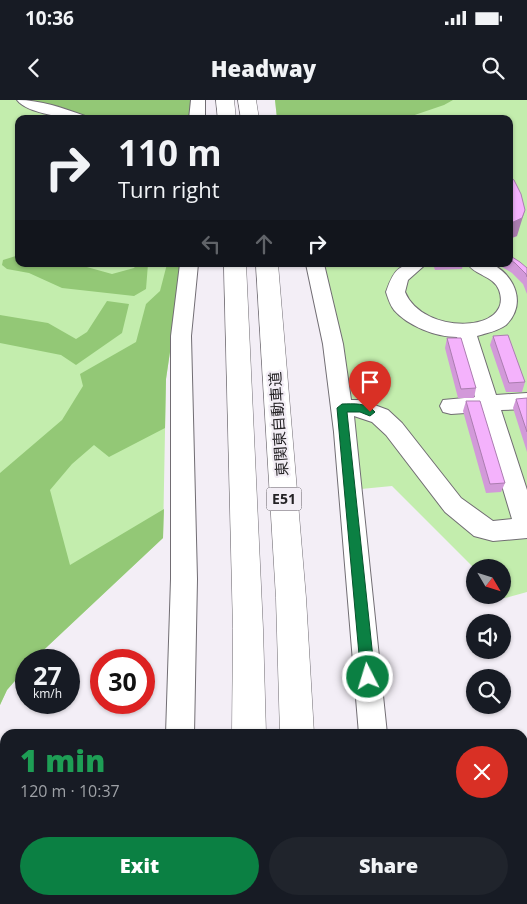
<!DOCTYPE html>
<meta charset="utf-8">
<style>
body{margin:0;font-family:"Open Sans","Noto Sans JP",sans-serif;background:#20242c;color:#f1f3f6;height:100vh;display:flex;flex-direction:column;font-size:19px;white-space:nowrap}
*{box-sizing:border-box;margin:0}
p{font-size:16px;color:#9ea1a6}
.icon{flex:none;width:28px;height:28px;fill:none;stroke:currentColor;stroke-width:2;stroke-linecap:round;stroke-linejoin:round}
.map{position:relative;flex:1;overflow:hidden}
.panel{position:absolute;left:0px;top:629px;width:528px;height:176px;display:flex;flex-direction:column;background:#171b24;border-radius:15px 15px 0 0;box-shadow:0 1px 4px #0004}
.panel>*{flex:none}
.hud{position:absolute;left:15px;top:15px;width:498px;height:152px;border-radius:10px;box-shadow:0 1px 4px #0004;background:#171b24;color:#f1f3f6;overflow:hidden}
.needle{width:32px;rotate:128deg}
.tools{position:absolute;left:466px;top:459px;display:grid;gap:10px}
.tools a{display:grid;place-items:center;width:45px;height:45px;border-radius:50%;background:#171b24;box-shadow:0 1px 4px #0004;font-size:25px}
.speed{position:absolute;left:15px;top:549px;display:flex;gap:10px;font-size:25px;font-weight:700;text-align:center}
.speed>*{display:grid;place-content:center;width:65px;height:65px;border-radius:50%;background:#171b24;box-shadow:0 1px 4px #0004;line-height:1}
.speed small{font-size:12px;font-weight:400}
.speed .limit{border:8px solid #d22;background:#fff;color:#111}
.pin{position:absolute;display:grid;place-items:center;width:42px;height:42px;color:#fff;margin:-51px -21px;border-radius:50% 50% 50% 0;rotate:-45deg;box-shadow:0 0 5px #0007}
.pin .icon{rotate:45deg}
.me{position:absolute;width:55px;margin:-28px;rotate:355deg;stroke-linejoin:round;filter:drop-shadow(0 0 4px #0008)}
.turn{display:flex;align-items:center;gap:18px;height:105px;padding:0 20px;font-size:22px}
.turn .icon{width:65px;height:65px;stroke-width:2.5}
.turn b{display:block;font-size:35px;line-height:42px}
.lanes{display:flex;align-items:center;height:48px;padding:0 20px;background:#0003;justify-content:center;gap:25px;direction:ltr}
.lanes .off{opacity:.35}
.round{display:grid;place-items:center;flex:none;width:52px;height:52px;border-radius:26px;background:#20242c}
.summary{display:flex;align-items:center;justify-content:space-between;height:85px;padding:0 20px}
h1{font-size:30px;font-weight:800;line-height:38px;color:#1e9e55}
.action{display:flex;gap:10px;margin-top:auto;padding:10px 20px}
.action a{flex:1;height:58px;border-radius:30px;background:#0b8043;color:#fff;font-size:20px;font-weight:800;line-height:58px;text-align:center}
.action a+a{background:#20242c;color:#f1f3f6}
.status{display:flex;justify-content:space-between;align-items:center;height:35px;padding:0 25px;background:#171b24;direction:ltr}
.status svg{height:14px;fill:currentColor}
header{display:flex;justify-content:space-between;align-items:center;height:65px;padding:0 20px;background:#171b24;font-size:22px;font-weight:800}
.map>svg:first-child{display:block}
.green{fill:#c3edad}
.forest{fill:#93c876}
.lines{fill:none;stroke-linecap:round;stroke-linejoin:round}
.minor-casing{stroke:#716d73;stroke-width:2}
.highway-casing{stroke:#716d73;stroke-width:1}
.minor{fill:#fff;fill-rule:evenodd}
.highway{fill:#fff;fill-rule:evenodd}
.wall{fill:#d299d9}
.shaded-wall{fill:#ab7db0}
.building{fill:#f4b2fc;stroke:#ab7db0}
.route{fill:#0b8043;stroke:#07532c}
.labels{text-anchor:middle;stroke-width:4.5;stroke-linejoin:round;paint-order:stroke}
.shield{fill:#f3eef6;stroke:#625f64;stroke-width:1}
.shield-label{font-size:14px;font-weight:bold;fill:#242225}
.street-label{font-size:15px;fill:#242225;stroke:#f3eef6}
</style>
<div class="status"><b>10:36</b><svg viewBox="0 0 49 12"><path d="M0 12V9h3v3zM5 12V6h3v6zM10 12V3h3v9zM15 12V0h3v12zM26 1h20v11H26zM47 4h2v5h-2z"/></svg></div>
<header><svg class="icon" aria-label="back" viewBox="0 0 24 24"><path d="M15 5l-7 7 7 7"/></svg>Headway<svg class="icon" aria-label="search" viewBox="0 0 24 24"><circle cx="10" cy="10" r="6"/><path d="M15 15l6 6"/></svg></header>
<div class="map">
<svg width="527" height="804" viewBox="0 0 527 804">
<rect width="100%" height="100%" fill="#f3eef6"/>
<path class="green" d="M0 0H192V19H19V164H183L166 279 163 438 33 560H26V568L7 590 0 605Z
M275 0H527V492L505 498 502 495V468L475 469 392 386 361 389 330 194 322 164H509V19H277Z"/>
<path class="forest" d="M31 0H192V19H91Z
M275 0H453L444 5 403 19 277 18Z
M19 155V164H76L112 174 134 168 137 164H148L146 189 134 196 62 188 29 173 7 169 2 165 3 160Z
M167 164H183L166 279 165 328 109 357 94 345 72 364 50 390 70 465 164 409 163 438 33 560H26V568L7 590 0 605V373L62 320 83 286 80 274 136 242 146 204 160 191Z
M107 201 129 204 122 233 76 265 61 255 0 243V215L48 223 76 239 87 232Z"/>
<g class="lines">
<defs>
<path id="minor" d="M17 0C41 0 63 8 85 16L87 19C71 19 27 14 17 0Z
M191 0H205V19H189Z
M180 164H198L191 236 197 479 194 634H166L171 479V236Z
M306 164H324L343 244 351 300H361L388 310 402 323 461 398 493 421 512 419 480 312 451 314 443 312 440 306 443 300 475 297 457 237C436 237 408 226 394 210 390 205 388 198 386 192 395 166 400 164 426 164L408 180 405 192C423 236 515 233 499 190 494 176 474 175 468 164H492C515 176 527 204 506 225 498 231 487 233 477 236L496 295 527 293V309L501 310 527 390V438L493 441 474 436 445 412 386 335 372 322 354 316 387 634H359L334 332 323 244Z
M159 800H191V804H159Z
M373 800H405V804H373Z"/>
<path id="highway" d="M216 0H234L236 19H218Z
M238 0H256L259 19H241Z
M224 164H246L263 529 266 634H232L233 529Z
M256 164H278L306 498 314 634H280L276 498Z
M231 800H269V804H231Z
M284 800H322L323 804H285Z"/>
</defs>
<use href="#minor" class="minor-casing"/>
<use href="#highway" class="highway-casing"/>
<use href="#minor" class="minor"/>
<use href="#highway" class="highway"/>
</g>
<path class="wall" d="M509 76 517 136 509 139Z
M509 155 527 168V194L523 184 512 173 497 164H509Z
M352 164H376L353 165Z
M433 164H463L462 169 435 170Z
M493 236 525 282 522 292H506L490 245Z
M447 238 476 288 474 298H458L445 248Z
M527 298V352L513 308 516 299Z
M466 301 505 383 501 392 486 393 463 311Z"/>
<path class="shaded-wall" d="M525 110 517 136 509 139V132L511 123Z"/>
<path class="building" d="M509 76 514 80 521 94 525 110 522 118 511 123H509Z
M509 155 520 162 527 168V177L526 174 515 163 509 159Z
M508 235 525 282 509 283 493 236Z
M447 238H461L476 288 461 289Z
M527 298V332L516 299Z
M466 301H480L505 383 490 384Z"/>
<path class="route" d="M342 304C353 304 367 302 375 312L370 316 360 312H347L375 577 373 582 368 583 363 582 361 577 337 308Z"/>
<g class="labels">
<rect class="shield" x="266.5" y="387.5" width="35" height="23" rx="4"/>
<g class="shield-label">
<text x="284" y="404">E51</text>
</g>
<g class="street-label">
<text transform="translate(279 324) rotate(-94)" y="5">東関東自動車道</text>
</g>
</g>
</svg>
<div class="tools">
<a><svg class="needle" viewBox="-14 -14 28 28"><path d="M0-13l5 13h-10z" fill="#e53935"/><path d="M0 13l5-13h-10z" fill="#9ea1a6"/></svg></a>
<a><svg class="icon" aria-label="sound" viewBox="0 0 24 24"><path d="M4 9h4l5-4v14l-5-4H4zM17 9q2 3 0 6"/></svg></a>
<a><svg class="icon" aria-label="search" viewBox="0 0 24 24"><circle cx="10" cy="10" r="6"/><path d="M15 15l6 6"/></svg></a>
</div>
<div class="speed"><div>27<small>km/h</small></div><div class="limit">30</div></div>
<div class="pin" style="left:370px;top:312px;background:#d93025"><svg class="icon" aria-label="arrive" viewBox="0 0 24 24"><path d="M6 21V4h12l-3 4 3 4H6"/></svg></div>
<svg class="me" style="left:368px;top:577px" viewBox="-20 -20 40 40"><circle r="17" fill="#0b8043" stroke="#fff" stroke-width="3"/><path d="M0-11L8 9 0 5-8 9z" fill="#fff"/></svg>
<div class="hud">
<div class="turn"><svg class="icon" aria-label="right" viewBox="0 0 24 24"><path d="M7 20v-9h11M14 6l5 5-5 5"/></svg><div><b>110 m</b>Turn right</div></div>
<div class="lanes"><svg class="icon off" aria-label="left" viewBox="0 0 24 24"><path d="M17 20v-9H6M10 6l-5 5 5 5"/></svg><svg class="icon off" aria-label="ahead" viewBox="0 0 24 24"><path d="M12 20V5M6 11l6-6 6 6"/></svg><svg class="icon" aria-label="right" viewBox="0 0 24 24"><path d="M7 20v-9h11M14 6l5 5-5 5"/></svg></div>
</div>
<section class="panel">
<div class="summary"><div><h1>1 min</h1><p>120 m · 10:37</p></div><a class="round" style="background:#d93025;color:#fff"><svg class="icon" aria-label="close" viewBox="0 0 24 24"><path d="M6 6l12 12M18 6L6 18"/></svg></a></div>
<div class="action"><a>Exit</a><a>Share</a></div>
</section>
</div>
